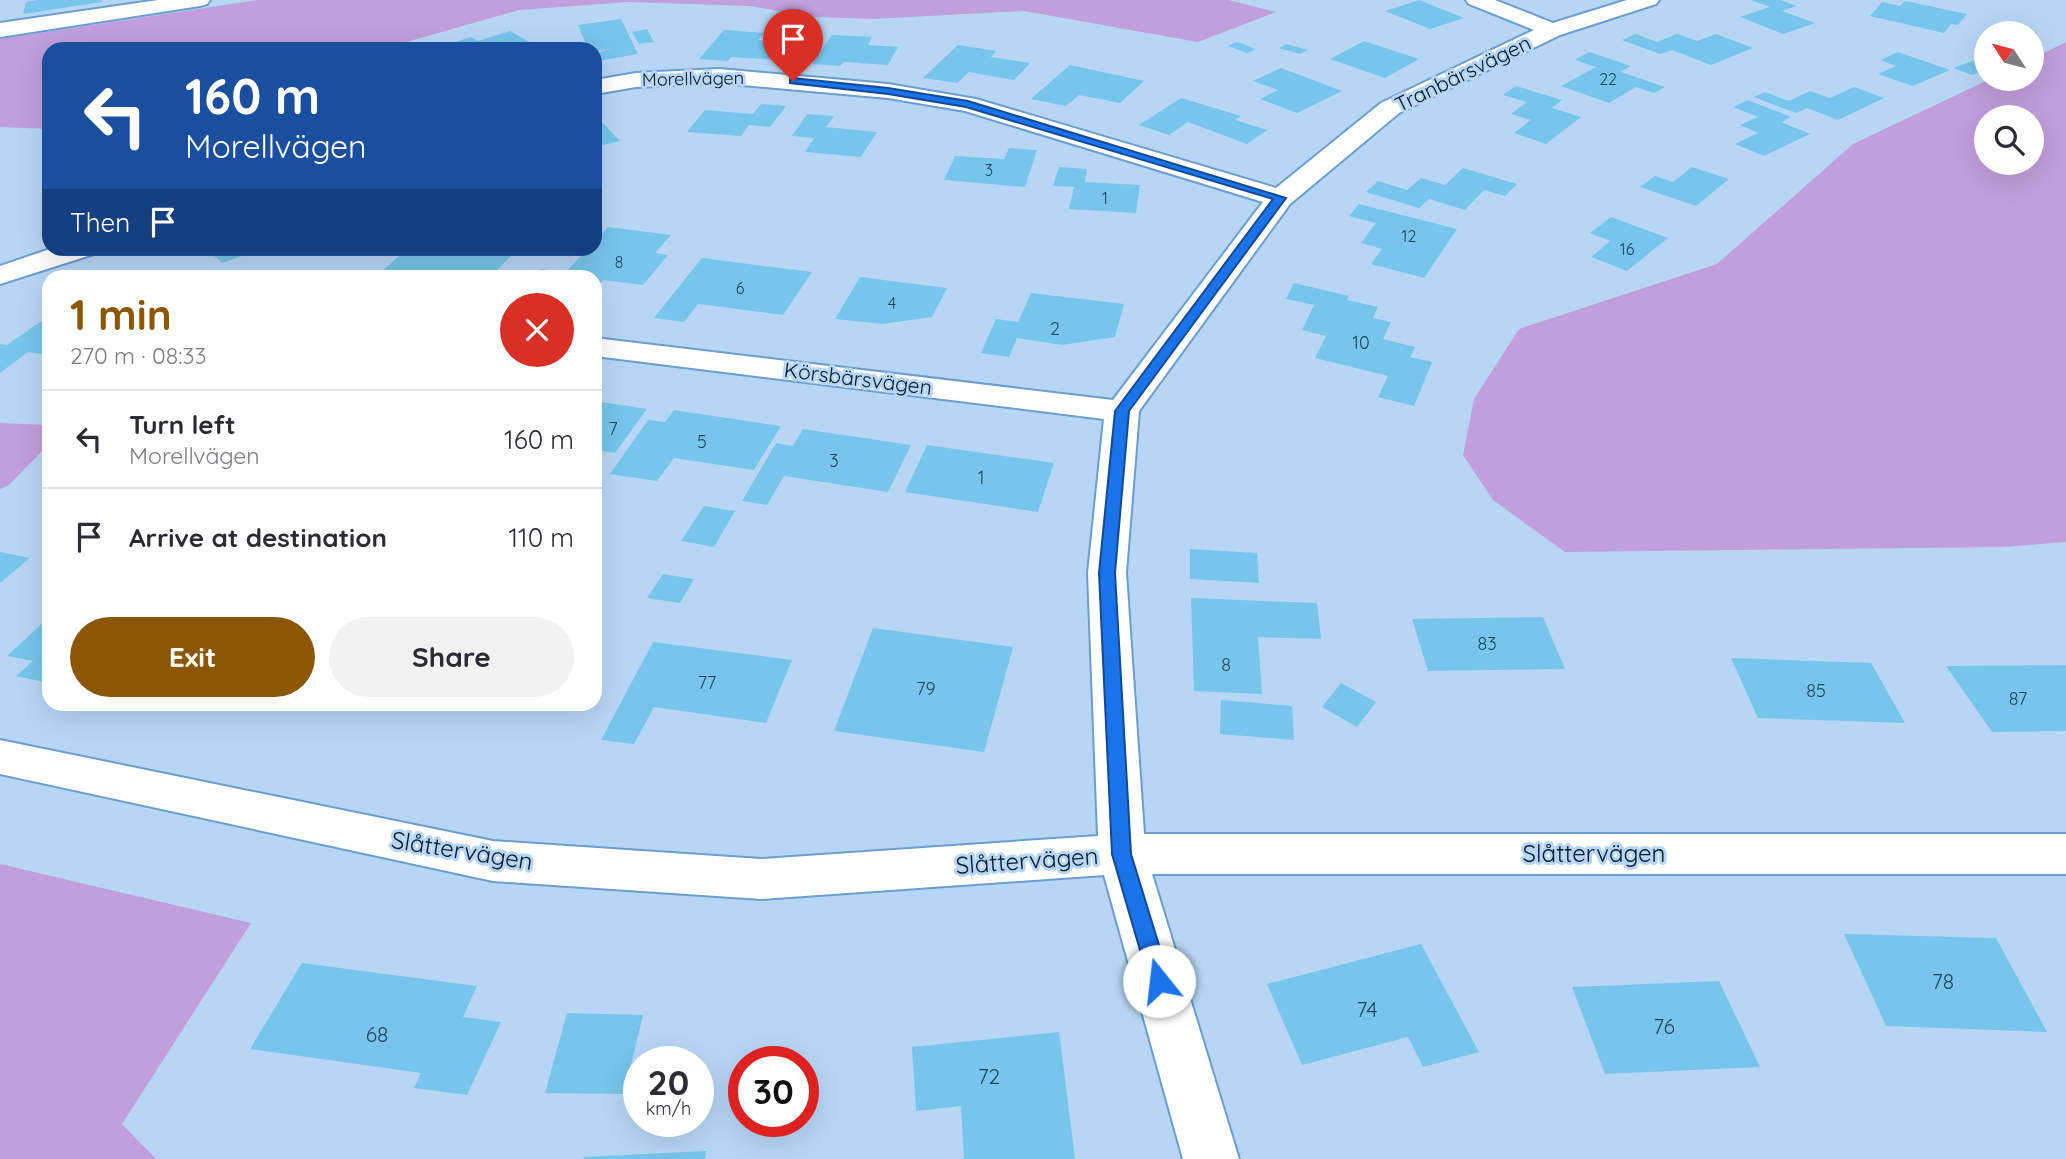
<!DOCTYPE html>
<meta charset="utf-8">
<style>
body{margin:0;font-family:Quicksand,sans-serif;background:#f2f2f3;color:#2b2b33;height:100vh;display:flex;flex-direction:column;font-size:26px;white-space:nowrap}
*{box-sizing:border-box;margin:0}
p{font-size:23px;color:#7c7c81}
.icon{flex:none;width:38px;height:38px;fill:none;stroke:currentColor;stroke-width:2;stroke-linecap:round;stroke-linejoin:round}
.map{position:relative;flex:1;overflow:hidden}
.sheet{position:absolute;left:42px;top:270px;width:560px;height:441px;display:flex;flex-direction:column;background:#fff;border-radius:21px;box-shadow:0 7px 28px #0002}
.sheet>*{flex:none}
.top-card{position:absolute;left:42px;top:42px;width:560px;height:214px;border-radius:21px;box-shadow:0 7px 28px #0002;background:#1a4fa0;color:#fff;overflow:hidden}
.needle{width:46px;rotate:306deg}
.controls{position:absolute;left:1974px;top:21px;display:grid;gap:14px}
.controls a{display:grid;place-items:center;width:70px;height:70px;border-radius:50%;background:#fff;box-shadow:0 7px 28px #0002;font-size:35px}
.speed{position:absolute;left:623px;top:1046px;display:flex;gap:14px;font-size:35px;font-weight:700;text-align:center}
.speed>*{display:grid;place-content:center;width:91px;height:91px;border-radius:50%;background:#fff;box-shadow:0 7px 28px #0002;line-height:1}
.speed small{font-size:18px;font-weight:400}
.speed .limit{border:10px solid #d22;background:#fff;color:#111}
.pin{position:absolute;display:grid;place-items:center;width:60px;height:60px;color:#fff;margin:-72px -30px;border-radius:50% 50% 50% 0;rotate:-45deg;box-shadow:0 0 7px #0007}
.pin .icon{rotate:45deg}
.me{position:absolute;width:77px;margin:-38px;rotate:344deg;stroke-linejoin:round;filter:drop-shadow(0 0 5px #0008)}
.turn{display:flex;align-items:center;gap:24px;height:147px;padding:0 28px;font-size:32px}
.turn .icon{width:91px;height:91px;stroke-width:2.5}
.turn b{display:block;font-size:49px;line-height:60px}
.then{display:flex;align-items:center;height:66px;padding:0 28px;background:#0003;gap:14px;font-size:26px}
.round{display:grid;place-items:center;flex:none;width:74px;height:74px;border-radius:37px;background:#f2f2f3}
.overview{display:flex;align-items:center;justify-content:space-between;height:119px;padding:0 28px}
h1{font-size:42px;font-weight:700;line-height:52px;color:#8b5703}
.cta{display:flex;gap:14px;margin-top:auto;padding:14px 28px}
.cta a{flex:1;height:80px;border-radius:42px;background:#8b5703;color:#fff;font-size:28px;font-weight:700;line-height:80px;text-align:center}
.cta a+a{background:#f2f2f3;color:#2b2b33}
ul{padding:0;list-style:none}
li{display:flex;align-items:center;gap:21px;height:98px;padding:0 28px;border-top:2px solid #e1e1e2}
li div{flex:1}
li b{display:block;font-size:26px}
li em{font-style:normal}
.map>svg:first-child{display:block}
.green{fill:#c19ede;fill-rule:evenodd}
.building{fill:#77c5ea}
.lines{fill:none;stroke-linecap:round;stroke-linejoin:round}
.minor-casing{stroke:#6b9dd0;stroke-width:4}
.minor{fill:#fff;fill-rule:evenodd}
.route{fill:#1a73e8;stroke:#114b97;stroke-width:2}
.labels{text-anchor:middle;stroke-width:6;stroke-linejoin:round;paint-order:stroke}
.far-number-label{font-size:16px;fill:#22445c}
.far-street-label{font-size:18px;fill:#05192c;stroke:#b7d6f6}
.number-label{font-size:18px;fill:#22445c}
.street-label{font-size:21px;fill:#05192c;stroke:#b7d6f6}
.near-number-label{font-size:21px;fill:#22445c}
.near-street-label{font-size:24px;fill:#05192c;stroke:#b7d6f6}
</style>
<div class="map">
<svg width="2066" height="1159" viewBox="0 0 2066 1159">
<rect width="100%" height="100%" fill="#b7d6f6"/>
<path class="green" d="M258 0H1229L1276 12 1198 42 1024 11 872 19 816 17 749 6 629 2 519 10 382 49H49V129L0 127V39Z
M2066 42V542L2003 547 1565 552 1493 500 1463 455 1474 399 1519 329 1717 264 1853 144 1990 79H2032V59ZM1986 117H2032V163H1986Z
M0 423 49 425V444L9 485 0 489Z
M0 864 251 923 122 1124 156 1159H0Z"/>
<path class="building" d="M37 0H102V2L23 14 26 2Z
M1419 0 1464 18 1430 29 1385 11Z
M1751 0H1780L1797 6 1782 11 1815 23 1783 34 1740 17 1770 7Z
M1905 1 1967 14 1958 25 1951 24 1944 33 1870 16 1882 2 1900 6Z
M621 19 638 54 598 61 595 53 612 49 595 51V49H588L578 25Z
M647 29 654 42 639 44 632 32Z
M724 30 764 33 758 40 788 42 775 60 731 57 728 61 699 59Z
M510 31 542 49H433L471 37 478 41Z
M1636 34 1657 42 1677 34 1697 41 1716 34 1753 48 1711 65 1672 50 1660 54 1622 40Z
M832 35 872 37 868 45 898 47 888 65 844 62 840 66 812 64Z
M1364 41 1419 59 1385 78 1330 59Z
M1237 42 1256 49 1247 53 1228 46Z
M1286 44 1308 50 1300 54 1279 48Z
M958 45 996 51 991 57 1030 63 1014 80 969 72 957 83 923 78Z
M1589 52 1631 66 1621 72 1665 87 1654 93 1636 87 1609 103 1561 86 1596 67 1575 60Z
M1898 52 1950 70 1913 86 1878 74 1896 66 1880 60Z
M1973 61 1986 66V70L1972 75 1953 68Z
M1070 65 1144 81 1120 103 1079 95 1066 106 1031 99Z
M1281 68 1342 91 1297 113 1260 99 1278 90 1253 81Z
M1516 86 1562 100 1552 108 1581 117 1546 144 1514 133 1531 120 1511 114 1527 102 1503 95Z
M1854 87 1884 98 1838 120 1807 108 1796 113 1754 97 1765 92 1789 101 1810 91 1830 98Z
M1181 98 1241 116 1235 120 1267 130 1247 144 1188 122 1169 135 1139 125Z
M1748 100 1791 117 1781 122 1810 134 1764 156 1735 144 1758 133 1740 125 1758 117 1733 107Z
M761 104 786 106 770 127 749 125 741 136 687 132 705 110 753 114Z
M807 114 834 116 826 127 877 132 861 157 805 152 814 138 792 136Z
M602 122 620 141 595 147V124Z
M1009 148 1037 150 1025 187 944 180 955 156 1004 159Z
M1059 167 1087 169 1085 182 1140 185 1136 213 1069 209 1074 187 1053 186Z
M1692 167 1729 179 1696 206 1640 187 1655 176 1673 182Z
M1463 168 1517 184 1505 196 1484 190 1465 210 1429 199 1419 208 1366 192 1378 181 1407 190 1421 178 1445 185Z
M1359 204 1457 229 1424 278 1371 264 1382 249 1361 243 1376 223 1349 216Z
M1611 217 1668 238 1627 271 1591 257 1610 241 1590 233Z
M608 227 671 235 655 253 668 255 643 285 603 280 595 289V276H534L541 269 566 272 588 248H595V241Z
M206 248H262V249L222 263Z
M432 248H519L491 276 449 273 440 276 409 272 404 276H376L403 253 424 256Z
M702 258 812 272 783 315 698 304 684 322 654 318Z
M860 277 947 288 932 317 882 324 835 319Z
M1294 283 1349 296 1347 300 1378 307 1373 318 1391 322 1383 339 1415 347 1410 357 1432 362 1414 406 1378 397 1388 376 1315 358 1326 336 1302 330 1314 305 1286 299Z
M1031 293 1124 304 1115 337 1062 345 1017 338 1009 357 981 353 996 319 1018 322Z
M40 322 49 323V355L28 352 0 373V344L7 345Z
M595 401 647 409 615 453 595 450Z
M674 410 781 426 754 470 674 458 657 481 610 474 648 420 665 422Z
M803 429 911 445 888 492 784 476 767 505 742 501 776 443 793 446Z
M927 445 1054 463 1038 512 905 492Z
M704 506 735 511 714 547 681 541Z
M1190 549 1257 553 1259 583 1190 579Z
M0 552 30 558 0 583Z
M663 574 694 579 680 603 647 598Z
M1191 598 1317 603 1321 639 1258 637 1262 694 1194 691Z
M49 617V683L16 676 33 661 7 656Z
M1543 617 1565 669 1428 671 1412 619Z
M873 628 1013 647 984 752 834 731Z
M653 642 792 660 766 723 654 707 634 744 601 740Z
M1731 658 1871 663 1905 723 1758 718Z
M2066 665V731L1992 732 1946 666Z
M1341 683 1376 702 1357 727 1322 707Z
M1221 700 1292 706 1294 740 1220 734Z
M1844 934 1996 938 2047 1032 1886 1026Z
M1421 944 1479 1052 1423 1067 1408 1037 1302 1065 1267 984Z
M302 963 477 986 463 1017 501 1022 467 1095 414 1088 421 1073 250 1049Z
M1719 981 1760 1067 1605 1074 1572 987Z
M567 1013 643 1015 624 1094 545 1093Z
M1059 1032 1075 1159H964L961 1106 916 1111 912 1047Z
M706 1151 705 1159H584L583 1157Z"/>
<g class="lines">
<defs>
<path id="minor" d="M158 0H210L207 4 200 6 0 37V23Z
M1466 0H1495L1553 23 1627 0H1659L1656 4 1560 35 1399 113 1290 204 1139 411 1126 573 1144 834H2066V874H1152L1239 1159H1183L1104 875 761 899 493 881 0 774V740L493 841 761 859 1098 836 1088 573 1104 419 595 356V338L1113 400 1263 202 965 111 888 98 719 83 636 87 595 94V80L636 73 719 69 888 84 976 99 1276 188 1381 103 1534 30 1469 4Z
M53 248H98L94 254 0 284V266Z"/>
</defs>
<use href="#minor" class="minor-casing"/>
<use href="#minor" class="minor"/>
</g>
<path class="route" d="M793 78 888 88 968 101 1286 198 1129 411 1115 573 1131 854 1170 981 1166 988 1159 991 1152 988 1149 981 1112 854 1099 573 1115 411 1273 199 966 107 888 94 790 83V79Z"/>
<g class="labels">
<g class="far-number-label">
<text x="1608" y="85">22</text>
<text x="989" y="176">3</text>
<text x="1105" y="204">1</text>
<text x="1409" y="242">12</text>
<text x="1627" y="255">16</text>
<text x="619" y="268">8</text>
<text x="740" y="294">6</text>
<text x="892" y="309">4</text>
</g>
<g class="far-street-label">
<text transform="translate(693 79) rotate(-1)" y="6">Morellvägen</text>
</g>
<g class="number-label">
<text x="1055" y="335">2</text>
<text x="1361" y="349">10</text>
<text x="613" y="435">7</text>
<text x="702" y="448">5</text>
<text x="834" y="467">3</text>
<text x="981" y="484">1</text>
<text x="1487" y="650">83</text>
<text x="1226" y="671">8</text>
<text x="707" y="689">77</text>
<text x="926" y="695">79</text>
<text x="1816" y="697">85</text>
<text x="2018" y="705">87</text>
</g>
<g class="street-label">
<text transform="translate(1463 74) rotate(-26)" y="7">Tranbärsvägen</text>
<text transform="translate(858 379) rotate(7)" y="7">Körsbärsvägen</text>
</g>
<g class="near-number-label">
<text x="1943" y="989">78</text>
<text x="1367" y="1017">74</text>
<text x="1664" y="1034">76</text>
<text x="377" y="1042">68</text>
<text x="989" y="1084">72</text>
</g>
<g class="near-street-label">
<text transform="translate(462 851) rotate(9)" y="8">Slåttervägen</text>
<text x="1594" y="862">Slåttervägen</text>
<text transform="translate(1027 861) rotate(-4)" y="8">Slåttervägen</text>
</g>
</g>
</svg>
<div class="controls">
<a><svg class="needle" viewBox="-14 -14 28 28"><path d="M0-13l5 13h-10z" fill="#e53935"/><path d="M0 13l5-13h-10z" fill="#7c7c81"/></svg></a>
<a><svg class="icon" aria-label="search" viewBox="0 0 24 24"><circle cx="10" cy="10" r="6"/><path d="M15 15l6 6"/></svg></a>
</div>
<div class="speed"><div>20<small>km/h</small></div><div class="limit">30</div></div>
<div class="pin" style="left:793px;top:81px;background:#d93025"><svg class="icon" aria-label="arrive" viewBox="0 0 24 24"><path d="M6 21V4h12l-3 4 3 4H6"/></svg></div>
<svg class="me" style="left:1159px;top:981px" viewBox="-20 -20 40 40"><circle r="19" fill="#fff"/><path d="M0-13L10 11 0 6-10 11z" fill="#1a73e8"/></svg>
<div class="top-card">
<div class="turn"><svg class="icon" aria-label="left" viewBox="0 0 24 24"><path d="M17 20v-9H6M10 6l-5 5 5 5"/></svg><div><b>160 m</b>Morellvägen</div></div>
<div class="then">Then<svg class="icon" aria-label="arrive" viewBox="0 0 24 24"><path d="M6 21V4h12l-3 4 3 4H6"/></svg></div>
</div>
<section class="sheet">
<div class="overview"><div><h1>1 min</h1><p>270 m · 08:33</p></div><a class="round" style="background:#d93025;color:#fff"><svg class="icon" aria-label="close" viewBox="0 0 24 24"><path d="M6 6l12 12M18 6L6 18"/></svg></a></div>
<ul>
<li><svg class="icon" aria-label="left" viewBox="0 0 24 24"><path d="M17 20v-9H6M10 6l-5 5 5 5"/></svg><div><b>Turn left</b><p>Morellvägen</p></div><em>160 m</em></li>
<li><svg class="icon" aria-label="arrive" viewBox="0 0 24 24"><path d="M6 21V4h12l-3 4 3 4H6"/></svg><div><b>Arrive at destination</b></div><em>110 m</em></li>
</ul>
<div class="cta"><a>Exit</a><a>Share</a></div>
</section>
</div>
